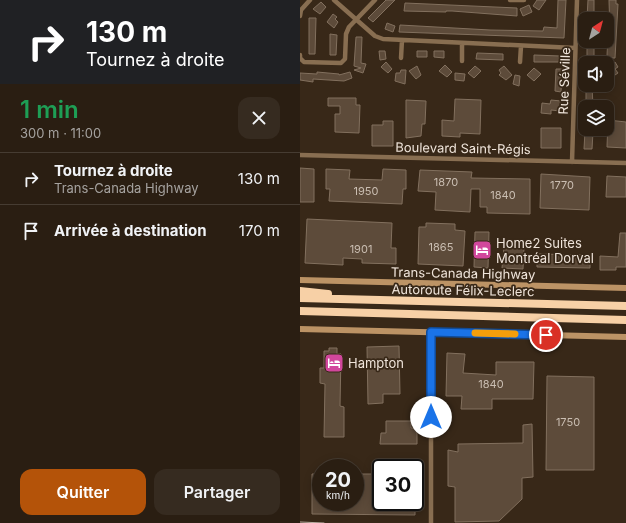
<!DOCTYPE html>
<html lang="fr">
<meta charset="utf-8">
<style>
body{margin:0;font-family:Inter,sans-serif;background:#362b20;color:#f1f3f6;height:100vh;display:flex;flex-direction:column;font-size:15px;white-space:nowrap}
*{box-sizing:border-box;margin:0}
p{font-size:13px;color:#a5a29f}
.icon{flex:none;width:22px;height:22px;fill:none;stroke:currentColor;stroke-width:2;stroke-linecap:round;stroke-linejoin:round}
.map{position:relative;flex:1;overflow:hidden}
.details{display:flex;flex-direction:column;background:#2a1e12;width:300px}
.details>*{flex:none}
.top-card{background:#202124;color:#fff;overflow:hidden}
.needle{width:26px;rotate:36deg}
.buttons{position:absolute;left:278px;top:12px;display:grid;gap:8px}
.buttons a{display:grid;place-items:center;width:36px;height:36px;border-radius:8px;background:#2a1e12;box-shadow:0 2px 10px #0003,0 0 0 1px #463c32;font-size:20px}
.speed{position:absolute;left:12px;top:459px;display:flex;gap:8px;font-size:20px;font-weight:700;text-align:center}
.speed>*{display:grid;place-content:center;width:52px;height:52px;border-radius:50%;background:#2a1e12;box-shadow:0 2px 10px #0003,0 0 0 1px #463c32;line-height:1}
.speed small{font-size:10px;font-weight:400}
.speed .limit{border:2px solid #111;border-radius:6px;background:#fff;color:#111}
.pin{position:absolute;display:grid;place-items:center;width:34px;height:34px;color:#fff;margin:-17px;border:2px solid #fff;border-radius:50%;box-shadow:0 1px 4px #0007}
.me{position:absolute;width:44px;margin:-22px;rotate:0deg;stroke-linejoin:round;filter:drop-shadow(0 0 3px #0008)}
.turn{display:flex;align-items:center;gap:14px;height:84px;padding:0 20px;font-size:18px}
.turn .icon{width:52px;height:52px;stroke-width:2.5}
.turn b{display:block;font-size:28px;line-height:34px}
.round{display:grid;place-items:center;flex:none;width:42px;height:42px;border-radius:12px;background:#362b20}
.summary{display:flex;align-items:center;justify-content:space-between;height:68px;padding:0 20px}
h1{font-size:24px;font-weight:600;line-height:30px;color:#1e9e55}
.primary-button{display:flex;gap:8px;margin-top:auto;padding:8px 20px}
.primary-button a{flex:1;height:46px;border-radius:12px;background:#b45309;color:#fff;font-size:16px;font-weight:600;line-height:46px;text-align:center}
.primary-button a+a{background:#362b20;color:#f1f3f6}
ul{padding:0;list-style:none}
li{display:flex;align-items:center;gap:12px;height:52px;padding:0 20px;border-top:1px solid #463c32}
li div{flex:1}
li b{display:block;font-size:15px}
li em{font-style:normal}
main{display:flex;flex:1;min-height:0}
.map>svg:first-child{display:block}
.building{fill:#5d4b3a;stroke:#82705e}
.lines{fill:none;stroke-linecap:round;stroke-linejoin:round}
.street{stroke:#886e51;stroke-width:4.5}
.secondary{stroke:#bc9365;stroke-width:6}
.highway{stroke:#f7d0a6;stroke-width:8}
.tram{stroke:#bcb0a4;stroke-width:1}
.route-casing{stroke:#114b97;stroke-width:10}
.route{stroke:#1a73e8;stroke-width:7}
.slow{stroke:#f59e0b;stroke-width:7}
.labels{text-anchor:middle;stroke-width:3.5;stroke-linejoin:round;paint-order:stroke}
.number-label{font-size:11px;fill:#cabeb2}
.street-label{font-size:13px;fill:#efe4da;stroke:#382818}
.poi-label{font-size:13px;fill:#efe4da;stroke:#382818;text-anchor:start}
</style>
<main>
<section class="details">
<div class="top-card">
<div class="turn"><svg class="icon" aria-label="right" viewBox="0 0 24 24"><path d="M7 20v-9h11M14 6l5 5-5 5"/></svg><div><b>130 m</b>Tournez à droite</div></div>
</div>
<div class="summary"><div><h1>1 min</h1><p>300 m · 11:00</p></div><a class="round"><svg class="icon" aria-label="close" viewBox="0 0 24 24"><path d="M6 6l12 12M18 6L6 18"/></svg></a></div>
<ul>
<li><svg class="icon" aria-label="right" viewBox="0 0 24 24"><path d="M7 20v-9h11M14 6l5 5-5 5"/></svg><div><b>Tournez à droite</b><p>Trans-Canada Highway</p></div><em>130 m</em></li>
<li><svg class="icon" aria-label="arrive" viewBox="0 0 24 24"><path d="M6 21V4h12l-3 4 3 4H6"/></svg><div><b>Arrivée à destination</b></div><em>170 m</em></li>
</ul>
<div class="primary-button"><a>Quitter</a><a>Partager</a></div>
</section>
<div class="map">
<svg width="326" height="523" viewBox="0 0 326 523">
<rect width="100%" height="100%" fill="#382818"/>
<path class="building" d="M86 0H95L73 22 68 18Z
M237 0H246L239 10 233 6Z
M258 0H266L264 38 99 32 100 25 190 30 243 31 244 27 257 28Z
M288 0H294V18H287Z
M309 0H316V4H318L315 58H308L307 56 308 34 310 35Z
M21 2 26 7 20 14 13 9Z
M105 3 217 8V16L152 11H146V12L104 11Z
M229 5 232 12 223 16 220 9Z
M33 14 37 17 35 19 38 22 34 28 27 22Z
M9 18H16L15 54H9Z
M87 23 95 26 93 32 85 29Z
M30 34 37 35 36 55H30Z
M56 37H62L61 63 66 64 63 73 54 70 61 68 54 66Z
M287 41H294V59H287Z
M79 51H85L86 59 80 60Z
M117 51H127V57H117Z
M134 51H144V58L134 57Z
M177 53 203 54V60L176 59Z
M234 55 260 56V62H234Z
M86 62 92 69 88 73 81 67Z
M315 62 318 67 315 69 318 73 312 77 307 68Z
M145 65 152 72 147 77 139 71Z
M117 66 121 75 116 79 109 71Z
M175 66 181 71 174 78 168 73Z
M204 66 212 75 206 80 199 75 201 73 199 70Z
M234 68 241 74 234 81 227 75Z
M256 69H262L261 92 255 91Z
M101 70H106L105 84 95 81 96 73H100Z
M17 72 39 74V75L50 72 52 78 44 81 13 79V82L0 80V73L17 74Z
M155 73 165 74 164 81 155 80Z
M215 75 220 76 219 86 213 84Z
M286 85H292L293 107H286Z
M28 98H56V105H60L59 133 35 132V114H40V106H28Z
M155 99 181 100 180 134 160 133V137L142 136V120L154 121Z
M106 100 126 101 125 124H122L121 136 106 138Z
M251 100 261 101 260 111 251 110V114L241 113 242 103 250 104Z
M308 120 326 122V148L307 147Z
M83 121H93V146H72V125H83Z
M241 128H261V148H241Z
M285 131 293 132 292 149H284Z
M0 168 14 169V202H0Z
M26 169 50 170 49 179 82 180 83 169 106 170V189H103L102 204 29 201 30 189H26Z
M120 170 172 172 171 178 230 179V214L187 213V207H180V189H171L170 212 135 210 136 192 118 191Z
M241 174 290 177 289 210 240 208Z
M307 176 326 177V197H306Z
M7 219 92 223 91 248H96V264L62 263V259L43 258V265L5 263Z
M126 223 155 224V230L165 231 163 266 118 264 119 227H126Z
M175 232H189L188 268 174 267Z
M320 233H326V267H316V270H300V256L318 257Z
M204 247 224 248 223 269 202 268Z
M237 254 290 255V268L237 267Z
M99 346 100 394H83V403L68 404 67 347Z
M29 348H37V354H41L40 406 44 407V437H24L25 384 20 383V368H24V351H29Z
M147 353 165 354 163 373 196 375V362H234L233 399H192V409H161L162 396H146Z
M247 376 294 377V470H246Z
M86 421H111V428H117V444H80L81 433H86Z
M232 424 233 477 222 478V499L199 521 155 522V487L148 486V450L158 452V444L223 443V425Z
M115 465 121 466V483L115 489Z
M12 474H21V502H55V474H81V502H115V515L12 514Z"/>
<g class="lines">
<path class="street" d="M34 0 75 36 83 39 275 48
M210 0H224
M0 16 1 10 10 0
M0 55V58L4 62 41 63 45 59 46 34 49 27 75 0
M101 58 102 40
M162 61V43
M220 62 221 46
M0 155 326 163
M272 162 277 0
M131 523V332"/>
<path class="secondary" d="M0 280 326 288
M0 329 326 337"/>
<path class="highway" d="M0 291 28 294
M0 298 326 306
M0 311 326 320"/>
<path class="tram" d="M0 522 24 523"/>
</g>
<g class="lines">
<defs>
<path id="route" d="M131 417V332L246 335"/>
</defs>
<use href="#route" class="route-casing"/>
<use href="#route" class="route"/>
<path class="slow" d="M175 333 215 334"/>
</g>
<defs>
<symbol id="hotel-square" viewBox="-11 -11 22 22"><rect x="-9" y="-9" width="18" height="18" rx="4" fill="#d1479c" stroke="#382818"/><path d="M-6-4.5h1.5V1H6V5H4.5V3h-9V5H-6ZM-4 0a1.8 1.8 0 1 1 3.6 0ZM.5 0V-2.5h3Q6-2.5 6 0Z" fill="#fff"/></symbol>
</defs>
<g fill-rule="evenodd">
<use href="#hotel-square" x="171" y="239" width="22" height="22"/>
<use href="#hotel-square" x="23" y="352" width="22" height="22"/>
</g>
<g class="labels">
<g class="number-label">
<text x="146" y="186">1870</text>
<text x="262" y="189">1770</text>
<text x="66" y="195">1950</text>
<text x="203" y="199">1840</text>
<text x="141" y="251">1865</text>
<text x="61" y="253">1901</text>
<text x="191" y="388">1840</text>
<text x="268" y="426">1750</text>
</g>
<g class="street-label">
<text transform="translate(264 81) rotate(-88)" y="5">Rue Séville</text>
<text transform="translate(163 148) rotate(1)" y="5">Boulevard Saint-Régis</text>
<text transform="translate(163 273) rotate(1)" y="5">Trans-Canada Highway</text>
<text transform="translate(163 290) rotate(1)" y="5">Autoroute Félix-Leclerc</text>
</g>
<g class="poi-label">
<text x="196" y="248">Home2 Suites<tspan x="196" dy="15">Montréal Dorval</tspan></text>
<text x="48" y="368">Hampton</text>
</g>
</g>
</svg>
<div class="buttons">
<a><svg class="needle" viewBox="-14 -14 28 28"><path d="M0-13l5 13h-10z" fill="#e53935"/><path d="M0 13l5-13h-10z" fill="#a5a29f"/></svg></a>
<a><svg class="icon" aria-label="sound" viewBox="0 0 24 24"><path d="M4 9h4l5-4v14l-5-4H4zM17 9q2 3 0 6"/></svg></a>
<a><svg class="icon" aria-label="layers" viewBox="0 0 24 24"><path d="M12 4l9 5-9 5-9-5zM3 14l9 5 9-5"/></svg></a>
</div>
<div class="speed"><div>20<small>km/h</small></div><div class="limit">30</div></div>
<div class="pin" style="left:246px;top:335px;background:#d93025"><svg class="icon" aria-label="arrive" viewBox="0 0 24 24"><path d="M6 21V4h12l-3 4 3 4H6"/></svg></div>
<svg class="me" style="left:131px;top:417px" viewBox="-20 -20 40 40"><circle r="19" fill="#fff"/><path d="M0-13L10 11 0 6-10 11z" fill="#1a73e8"/></svg>
</div>
</main>
